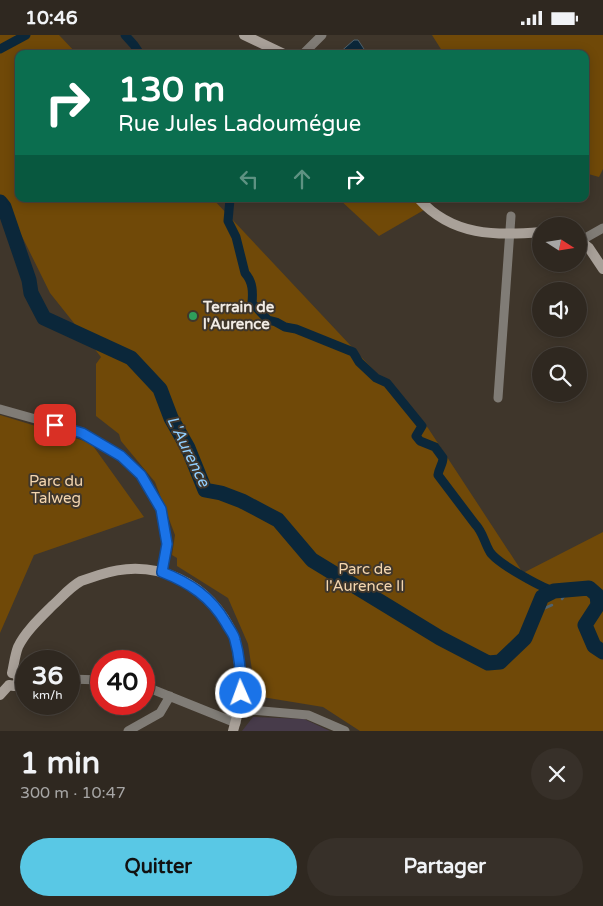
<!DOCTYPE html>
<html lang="fr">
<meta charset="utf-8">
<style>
body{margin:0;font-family:"Varela Round",sans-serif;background:#373029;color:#f1f3f6;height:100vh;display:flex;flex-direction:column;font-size:19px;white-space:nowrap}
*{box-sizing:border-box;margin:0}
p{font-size:16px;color:#a7a6a5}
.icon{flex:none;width:28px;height:28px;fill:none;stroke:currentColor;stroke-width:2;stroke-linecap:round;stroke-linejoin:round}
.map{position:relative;height:696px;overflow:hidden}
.sheet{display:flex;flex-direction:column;background:#2f2820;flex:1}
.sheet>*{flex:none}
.guide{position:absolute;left:15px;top:15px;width:574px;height:152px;border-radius:10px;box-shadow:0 2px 12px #0003,0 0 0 1px #4a443e;background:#0b6e4f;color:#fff;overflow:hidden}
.needle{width:32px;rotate:102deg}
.controls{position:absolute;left:532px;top:182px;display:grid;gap:10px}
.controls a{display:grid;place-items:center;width:55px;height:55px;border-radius:50%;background:#2f2820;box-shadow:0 2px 12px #0003,0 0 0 1px #4a443e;font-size:25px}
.speed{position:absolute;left:15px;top:615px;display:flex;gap:10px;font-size:25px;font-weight:700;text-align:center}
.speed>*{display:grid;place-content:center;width:65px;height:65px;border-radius:50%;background:#2f2820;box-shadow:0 2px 12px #0003,0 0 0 1px #4a443e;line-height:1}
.speed small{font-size:12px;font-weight:400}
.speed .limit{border:8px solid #d22;background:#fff;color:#111}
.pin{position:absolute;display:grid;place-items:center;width:42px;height:42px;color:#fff;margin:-21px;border-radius:10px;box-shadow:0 2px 8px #0006}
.me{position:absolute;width:55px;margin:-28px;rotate:358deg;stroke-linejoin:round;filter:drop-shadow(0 0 4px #0008)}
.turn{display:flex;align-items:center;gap:18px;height:105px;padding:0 20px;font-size:22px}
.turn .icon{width:65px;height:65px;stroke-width:2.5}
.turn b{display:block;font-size:35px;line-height:42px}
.lanes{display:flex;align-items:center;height:48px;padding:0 20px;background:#0003;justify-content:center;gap:25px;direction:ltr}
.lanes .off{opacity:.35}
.round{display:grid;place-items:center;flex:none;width:52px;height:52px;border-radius:26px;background:#373029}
.head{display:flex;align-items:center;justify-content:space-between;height:85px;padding:0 20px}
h1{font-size:30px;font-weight:700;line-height:38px}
.action{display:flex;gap:10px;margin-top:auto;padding:10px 20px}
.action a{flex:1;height:58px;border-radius:30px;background:#59c8e5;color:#111;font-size:20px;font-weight:700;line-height:58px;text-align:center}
.action a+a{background:#373029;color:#f1f3f6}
.status{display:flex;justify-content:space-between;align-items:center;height:35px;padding:0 25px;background:#2f2820;direction:ltr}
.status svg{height:14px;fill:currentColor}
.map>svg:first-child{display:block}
.education{fill:#473b4a}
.green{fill:#704908}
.water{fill:#0b273a;stroke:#50626d}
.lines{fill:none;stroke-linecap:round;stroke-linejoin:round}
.stream{stroke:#50626d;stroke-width:2.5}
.canal{stroke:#0b273a;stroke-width:9}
.river{stroke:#0b273a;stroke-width:15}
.street{stroke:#807c76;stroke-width:9}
.secondary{stroke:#a9a199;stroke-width:10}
.route-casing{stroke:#114b97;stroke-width:12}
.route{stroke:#1a73e8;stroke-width:9}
.leisure-dot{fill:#2e9e5b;stroke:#3f362b;stroke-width:2}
.labels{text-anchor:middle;stroke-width:4;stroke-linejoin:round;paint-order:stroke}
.poi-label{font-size:15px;font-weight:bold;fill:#f1ebe4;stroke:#3f362b;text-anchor:start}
.park-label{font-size:15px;fill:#f4d6af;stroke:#3f362b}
.water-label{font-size:16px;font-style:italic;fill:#92cffe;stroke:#3f362b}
</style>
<div class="status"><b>10:46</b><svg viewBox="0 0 49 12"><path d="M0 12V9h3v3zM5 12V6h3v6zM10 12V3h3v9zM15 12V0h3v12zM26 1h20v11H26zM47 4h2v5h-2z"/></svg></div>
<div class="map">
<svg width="603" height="696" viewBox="0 0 603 696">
<rect width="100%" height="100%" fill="#3f362b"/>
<path class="education" d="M253 682 304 684 330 696H242Z"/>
<path class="green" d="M0 0H59L77 19H19V164H213L428 393 523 538 603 497V696H360L323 672 256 661 248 609 228 563 177 531V523L172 520 175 500 155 447 121 406 119 399 96 381V329L101 322 50 258 3 163 0 160Z
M432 0H603V134L599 142 585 138V19H444Z
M339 164H413L424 175 379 201Z
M0 380 91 408 144 482 34 520 0 598Z"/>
<path class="water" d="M354 5H358L364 14 360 19H338Z"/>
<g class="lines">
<path class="stream" d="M562 564 568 556
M536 577 552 570"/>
<path class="canal" d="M125 0 134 10 140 19
M0 14 26 0
M230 164 228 186 236 202 245 238C253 247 253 257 252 268L268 285 276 287 285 292 296 294 353 317 359 327 376 343 387 348 422 391 416 401 420 406 435 412 443 423C443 429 439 433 438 440L475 489C483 497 484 507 490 517 497 528 540 552 554 556"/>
<path class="river" d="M0 167 4 172 29 245 31 258 44 283 131 323 160 354 171 383 188 413 205 455 221 458 242 466 278 485 312 525 440 603 488 628 500 627 525 603 542 562 554 556 589 553 597 560 598 570 585 590 594 611 603 617"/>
<path class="street" d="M303 19 322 0
M580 206 603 193
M498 363 511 181
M0 374 82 397 121 421 141 440 161 474 167 509 162 537
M69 644 101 645
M144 651 236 688
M239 674 308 680 345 696
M128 696 160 678 170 661"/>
<path class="secondary" d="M244 0 284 19
M419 164C452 201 496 201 541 197
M579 205 589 213 603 234
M12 638C14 629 15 620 18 612 25 597 40 583 52 571 61 563 70 552 81 546 87 544 93 542 99 540 155 521 211 548 234 602 237 607 237 615 238 621 242 647 241 671 233 696
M9 650 14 651 19 647 17 639 12 638
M0 660 9 650"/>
</g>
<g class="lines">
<defs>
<path id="route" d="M55 390 82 398 121 421 141 440 161 474 167 509 162 537C190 548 211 562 226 588 229 594 234 599 235 605 240 622 241 641 241 658"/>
</defs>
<use href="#route" class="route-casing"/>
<use href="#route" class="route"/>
</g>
<circle class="leisure-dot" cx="193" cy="281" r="5"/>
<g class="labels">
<g class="poi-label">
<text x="203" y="277">Terrain de<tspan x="203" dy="17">l'Aurence</tspan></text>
</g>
<g class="park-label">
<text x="56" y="451">Parc du<tspan x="56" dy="17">Talweg</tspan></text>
<text x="365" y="539">Parc de<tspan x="365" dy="17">l'Aurence II</tspan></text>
</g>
<g class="water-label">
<text transform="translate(189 416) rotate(64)" y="6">L'Aurence</text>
</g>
</g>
</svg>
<div class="controls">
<a><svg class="needle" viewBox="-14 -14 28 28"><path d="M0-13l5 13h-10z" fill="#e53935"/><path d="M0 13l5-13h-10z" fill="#a7a6a5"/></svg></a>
<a><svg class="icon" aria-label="sound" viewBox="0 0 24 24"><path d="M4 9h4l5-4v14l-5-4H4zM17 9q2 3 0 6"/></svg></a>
<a><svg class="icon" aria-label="search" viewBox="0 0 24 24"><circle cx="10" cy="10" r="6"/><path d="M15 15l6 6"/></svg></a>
</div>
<div class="speed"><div>36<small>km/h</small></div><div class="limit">40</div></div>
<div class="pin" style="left:55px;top:390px;background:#d93025"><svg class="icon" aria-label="arrive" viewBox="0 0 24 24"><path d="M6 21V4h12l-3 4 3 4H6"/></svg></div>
<svg class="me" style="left:241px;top:658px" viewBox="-20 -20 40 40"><circle r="17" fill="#1a73e8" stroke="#fff" stroke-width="3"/><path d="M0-11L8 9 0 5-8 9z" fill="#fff"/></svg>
<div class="guide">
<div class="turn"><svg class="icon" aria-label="right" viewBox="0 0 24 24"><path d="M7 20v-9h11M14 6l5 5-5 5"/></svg><div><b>130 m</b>Rue Jules Ladoumégue</div></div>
<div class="lanes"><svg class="icon off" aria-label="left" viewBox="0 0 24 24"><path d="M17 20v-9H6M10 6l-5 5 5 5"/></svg><svg class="icon off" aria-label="ahead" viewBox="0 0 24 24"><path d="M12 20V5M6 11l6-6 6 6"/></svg><svg class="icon" aria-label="right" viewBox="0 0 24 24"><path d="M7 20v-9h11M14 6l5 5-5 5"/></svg></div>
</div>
</div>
<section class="sheet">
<div class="head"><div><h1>1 min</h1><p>300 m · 10:47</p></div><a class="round"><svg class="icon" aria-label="close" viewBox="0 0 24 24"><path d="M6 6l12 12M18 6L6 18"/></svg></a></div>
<div class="action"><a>Quitter</a><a>Partager</a></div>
</section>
